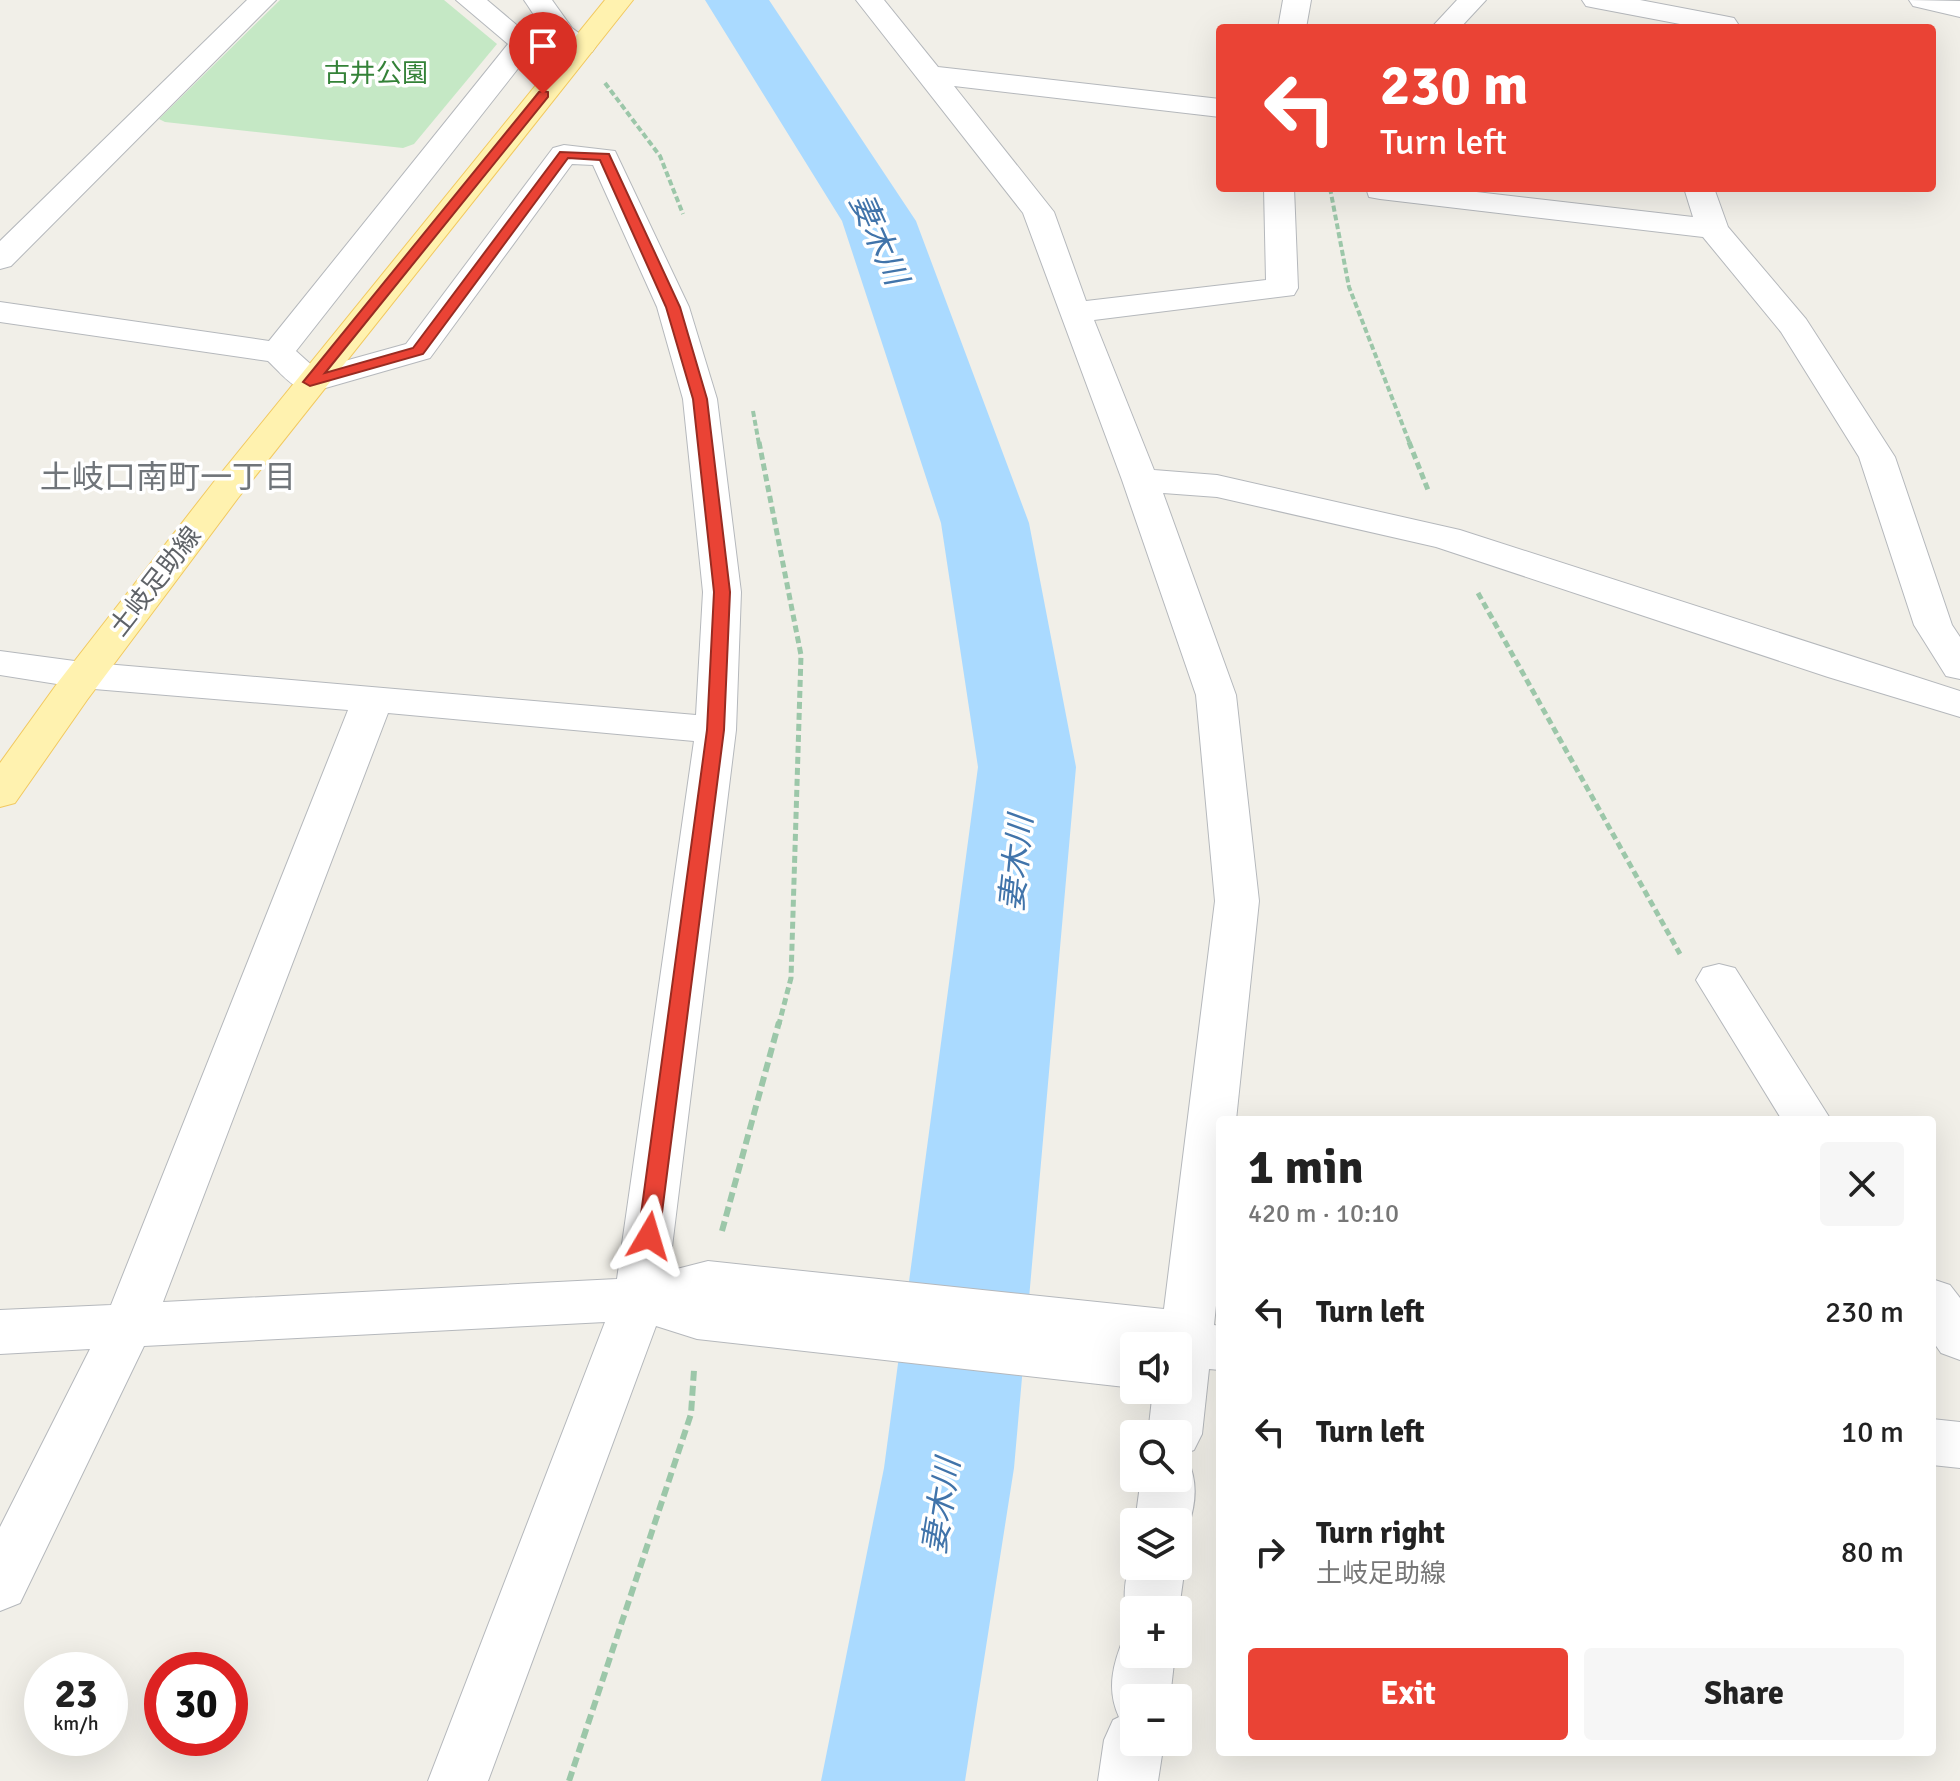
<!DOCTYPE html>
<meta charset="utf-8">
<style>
body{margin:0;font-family:Signika,"Noto Sans JP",sans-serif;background:#f6f6f6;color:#222;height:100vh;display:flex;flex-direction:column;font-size:30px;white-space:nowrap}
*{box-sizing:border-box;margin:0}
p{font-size:26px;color:#767676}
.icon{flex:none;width:44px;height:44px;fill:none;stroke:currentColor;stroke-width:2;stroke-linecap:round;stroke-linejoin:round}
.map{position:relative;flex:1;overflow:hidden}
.drawer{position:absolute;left:1216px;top:1116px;width:720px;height:640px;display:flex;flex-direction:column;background:#fff;border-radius:8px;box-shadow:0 8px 32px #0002}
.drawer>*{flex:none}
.guide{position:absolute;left:1216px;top:24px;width:720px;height:168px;border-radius:8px;box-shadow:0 8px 32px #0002;background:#ea4335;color:#fff;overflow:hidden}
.controls{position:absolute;left:1120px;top:1332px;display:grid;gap:16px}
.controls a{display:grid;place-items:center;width:72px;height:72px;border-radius:8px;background:#fff;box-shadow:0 8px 32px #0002;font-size:40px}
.speed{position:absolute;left:24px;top:1652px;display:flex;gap:16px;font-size:40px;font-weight:700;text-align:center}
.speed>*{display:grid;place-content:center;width:104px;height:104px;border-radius:50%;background:#fff;box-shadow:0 8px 32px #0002;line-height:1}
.speed small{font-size:20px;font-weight:400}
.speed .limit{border:12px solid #d22;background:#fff;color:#111}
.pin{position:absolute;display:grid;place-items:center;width:68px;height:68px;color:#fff;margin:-82px -34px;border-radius:50% 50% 50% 0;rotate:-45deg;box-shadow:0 0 8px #0007}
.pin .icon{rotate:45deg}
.me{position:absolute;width:88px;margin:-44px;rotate:7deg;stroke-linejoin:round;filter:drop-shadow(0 0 6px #0008)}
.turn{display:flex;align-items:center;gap:28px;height:168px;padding:0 32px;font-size:36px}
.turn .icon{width:104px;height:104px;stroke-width:2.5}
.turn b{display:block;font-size:56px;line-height:68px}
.round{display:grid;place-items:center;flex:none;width:84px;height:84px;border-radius:8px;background:#f6f6f6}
.summary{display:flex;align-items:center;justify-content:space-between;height:136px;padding:0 32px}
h1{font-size:48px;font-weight:800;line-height:60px}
.primary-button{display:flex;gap:16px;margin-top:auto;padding:16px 32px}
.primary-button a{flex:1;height:92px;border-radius:8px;background:#ea4335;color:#fff;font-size:32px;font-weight:800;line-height:92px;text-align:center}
.primary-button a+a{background:#f6f6f6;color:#222}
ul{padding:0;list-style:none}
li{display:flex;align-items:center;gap:24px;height:120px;padding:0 32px}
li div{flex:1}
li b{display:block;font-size:30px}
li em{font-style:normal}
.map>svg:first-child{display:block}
.green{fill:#c5e8c5}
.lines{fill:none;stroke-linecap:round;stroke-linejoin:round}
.river{fill:#aadaff;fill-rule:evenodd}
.street-casing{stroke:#b5b8bc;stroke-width:2}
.primary-casing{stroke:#f2c960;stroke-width:2}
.path-far2{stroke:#9cc7a9;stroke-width:4;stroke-dasharray:6 3;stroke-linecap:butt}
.path-far1{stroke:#9cc7a9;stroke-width:5;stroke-dasharray:7 4;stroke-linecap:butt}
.path{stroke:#9cc7a9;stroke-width:6;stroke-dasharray:10 5;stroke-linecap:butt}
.street{fill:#fff;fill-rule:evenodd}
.primary{fill:#fff2af;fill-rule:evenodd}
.route{fill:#ea4335;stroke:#982c22;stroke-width:2}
.labels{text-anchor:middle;stroke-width:7;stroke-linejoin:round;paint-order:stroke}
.far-park-label{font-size:26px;fill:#348238;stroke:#fff}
.far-street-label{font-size:26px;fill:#5f6368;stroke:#fff}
.water-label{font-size:32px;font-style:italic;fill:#4174aa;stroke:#fff}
.neighbourhood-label{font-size:32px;fill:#70757a;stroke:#fff}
</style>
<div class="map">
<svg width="1960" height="1781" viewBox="0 0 1960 1781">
<rect width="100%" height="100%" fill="#f1efe8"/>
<path class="green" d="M280 0H444L497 44 414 144 403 148 165 122 159 119Z"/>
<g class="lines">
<path class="river" d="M705 0H769L916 221 1029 523 1076 767 1014 1468 965 1781H821L884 1468 978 767 941 523 842 221Z"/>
<defs>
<path id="street" d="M247 0H276L11 266 0 269V241Z
M456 0H487L538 43 296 351 316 369 406 344 553 148 564 145 615 151 689 307 717 399 741 592 736 730 669 1271 708 1261 1164 1309 1215 901 1196 695 1122 480 1023 213 856 0H884L938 67 1220 99V117L954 86 1054 212 1086 301 1266 280 1264 188H1294L1298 288 1294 295 1094 320 1154 470 1217 475 1460 530 1960 691V717L1828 677 1436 547 1217 497 1163 493 1236 695 1259 901 1236 1120H1220V1267L1214 1325 1220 1326V1370L1209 1369 1202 1434 1194 1450 1178 1456V1434H1148L1153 1390H1178V1346H1134V1388L697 1339 656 1326 488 1781H428L605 1322 144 1346 20 1603 0 1611V1527L90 1349 0 1354V1310L111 1305 348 710 82 688 0 675V651L82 662 696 715 703 592 683 399 657 307 593 165 572 164 430 358 322 389C297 396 285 377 268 361L0 322V302L269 341 508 44ZM388 713 694 741 617 1279 163 1302Z
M524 0H552L572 28 596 46 592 52C559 60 540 23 524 0Z
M1283 0H1311L1306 28H1278Z
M1457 0H1486L1460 28H1431Z
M1582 0H1640L1724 16 1734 18 1738 24 1735 28H1701L1596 8 1586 6Z
M1909 0 1960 1V17L1913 6Z
M1366 188H1442L1693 217 1684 188H1714L1728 227 1806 319 1895 457 1952 625 1960 637V679L1946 676 1914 625 1859 457 1781 332 1703 237 1380 199 1369 197Z
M1719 964 1735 968 1831 1120H1782L1696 980 1703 968Z
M1932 1279 1950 1285 1960 1298V1360L1941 1353 1932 1340Z
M1932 1419 1960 1422V1468L1932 1465Z
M1178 1457 1188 1461C1200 1486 1194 1515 1183 1539L1178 1541V1522H1135L1141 1478H1178Z
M1178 1550 1185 1566 1178 1616V1610H1134V1629H1132C1121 1605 1123 1578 1134 1554V1566H1178Z
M1134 1632V1654H1175L1170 1698H1134V1742H1164L1158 1781H1098L1104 1740 1113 1720 1119 1717C1106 1689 1113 1663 1125 1635Z"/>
<path id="primary" d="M605 0H633L238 498 87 700 15 803 0 807V763L59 681 213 483Z"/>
</defs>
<use href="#street" class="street-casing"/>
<use href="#primary" class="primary-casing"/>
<path class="path-far2" d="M605 83 660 156 683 214
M1330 188 1349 287 1410 444
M753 411 759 444"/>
<path class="path-far1" d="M759 442 801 655 791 978 779 1024
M1409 442 1428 490
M1478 593 1680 954"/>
<path class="path" d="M722 1231 779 1022
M569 1781 691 1414 694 1370"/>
<use href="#street" class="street"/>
<use href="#primary" class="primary"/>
</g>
<path class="route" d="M543 91 548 92V97L325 373 413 348 560 152 609 154 680 307 707 399 730 592 724 730 659 1236 656 1242 649 1245 641 1242 638 1236 707 730 714 592 693 399 666 307 600 160 568 158 423 354 310 386 303 382 539 92Z"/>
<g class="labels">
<g class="far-park-label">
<text x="376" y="82">古井公園</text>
</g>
<g class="far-street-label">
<text transform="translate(155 581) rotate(-52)" y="9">土岐足助線</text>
</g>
<g class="water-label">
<text transform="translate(879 239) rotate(66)" y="11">妻木川</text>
<text transform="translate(1016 863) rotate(-84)" y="11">妻木川</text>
<text transform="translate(941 1506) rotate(-81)" y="11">妻木川</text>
</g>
<g class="neighbourhood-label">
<text x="168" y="488">土岐口南町一丁目</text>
</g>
</g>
</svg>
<div class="controls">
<a><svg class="icon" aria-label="sound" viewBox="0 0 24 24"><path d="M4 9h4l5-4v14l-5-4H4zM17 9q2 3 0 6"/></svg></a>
<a><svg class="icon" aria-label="search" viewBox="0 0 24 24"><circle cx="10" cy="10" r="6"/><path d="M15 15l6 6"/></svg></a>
<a><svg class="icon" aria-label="layers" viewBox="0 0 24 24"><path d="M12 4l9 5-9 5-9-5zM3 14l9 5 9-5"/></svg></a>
<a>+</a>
<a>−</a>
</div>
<div class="speed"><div>23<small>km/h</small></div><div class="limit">30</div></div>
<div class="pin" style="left:543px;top:94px;background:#d93025"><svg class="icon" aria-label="arrive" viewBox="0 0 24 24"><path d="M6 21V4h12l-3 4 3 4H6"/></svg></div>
<svg class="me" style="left:649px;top:1236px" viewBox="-20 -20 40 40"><path d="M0-17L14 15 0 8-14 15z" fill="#ea4335" stroke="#fff" stroke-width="4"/></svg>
<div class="guide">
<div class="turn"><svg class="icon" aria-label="left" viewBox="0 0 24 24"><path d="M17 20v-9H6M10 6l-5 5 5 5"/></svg><div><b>230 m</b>Turn left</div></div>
</div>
<section class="drawer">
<div class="summary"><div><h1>1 min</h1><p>420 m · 10:10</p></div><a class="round"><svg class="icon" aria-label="close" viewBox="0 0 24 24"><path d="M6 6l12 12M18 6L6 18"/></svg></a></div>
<ul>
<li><svg class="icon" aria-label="left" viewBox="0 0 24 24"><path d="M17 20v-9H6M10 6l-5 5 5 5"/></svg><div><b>Turn left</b></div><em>230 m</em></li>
<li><svg class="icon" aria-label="left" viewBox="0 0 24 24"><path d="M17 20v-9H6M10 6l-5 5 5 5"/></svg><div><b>Turn left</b></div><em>10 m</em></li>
<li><svg class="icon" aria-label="right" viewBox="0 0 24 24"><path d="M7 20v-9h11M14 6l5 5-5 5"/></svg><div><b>Turn right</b><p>土岐足助線</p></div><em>80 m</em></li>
</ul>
<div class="primary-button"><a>Exit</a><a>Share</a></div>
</section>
</div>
